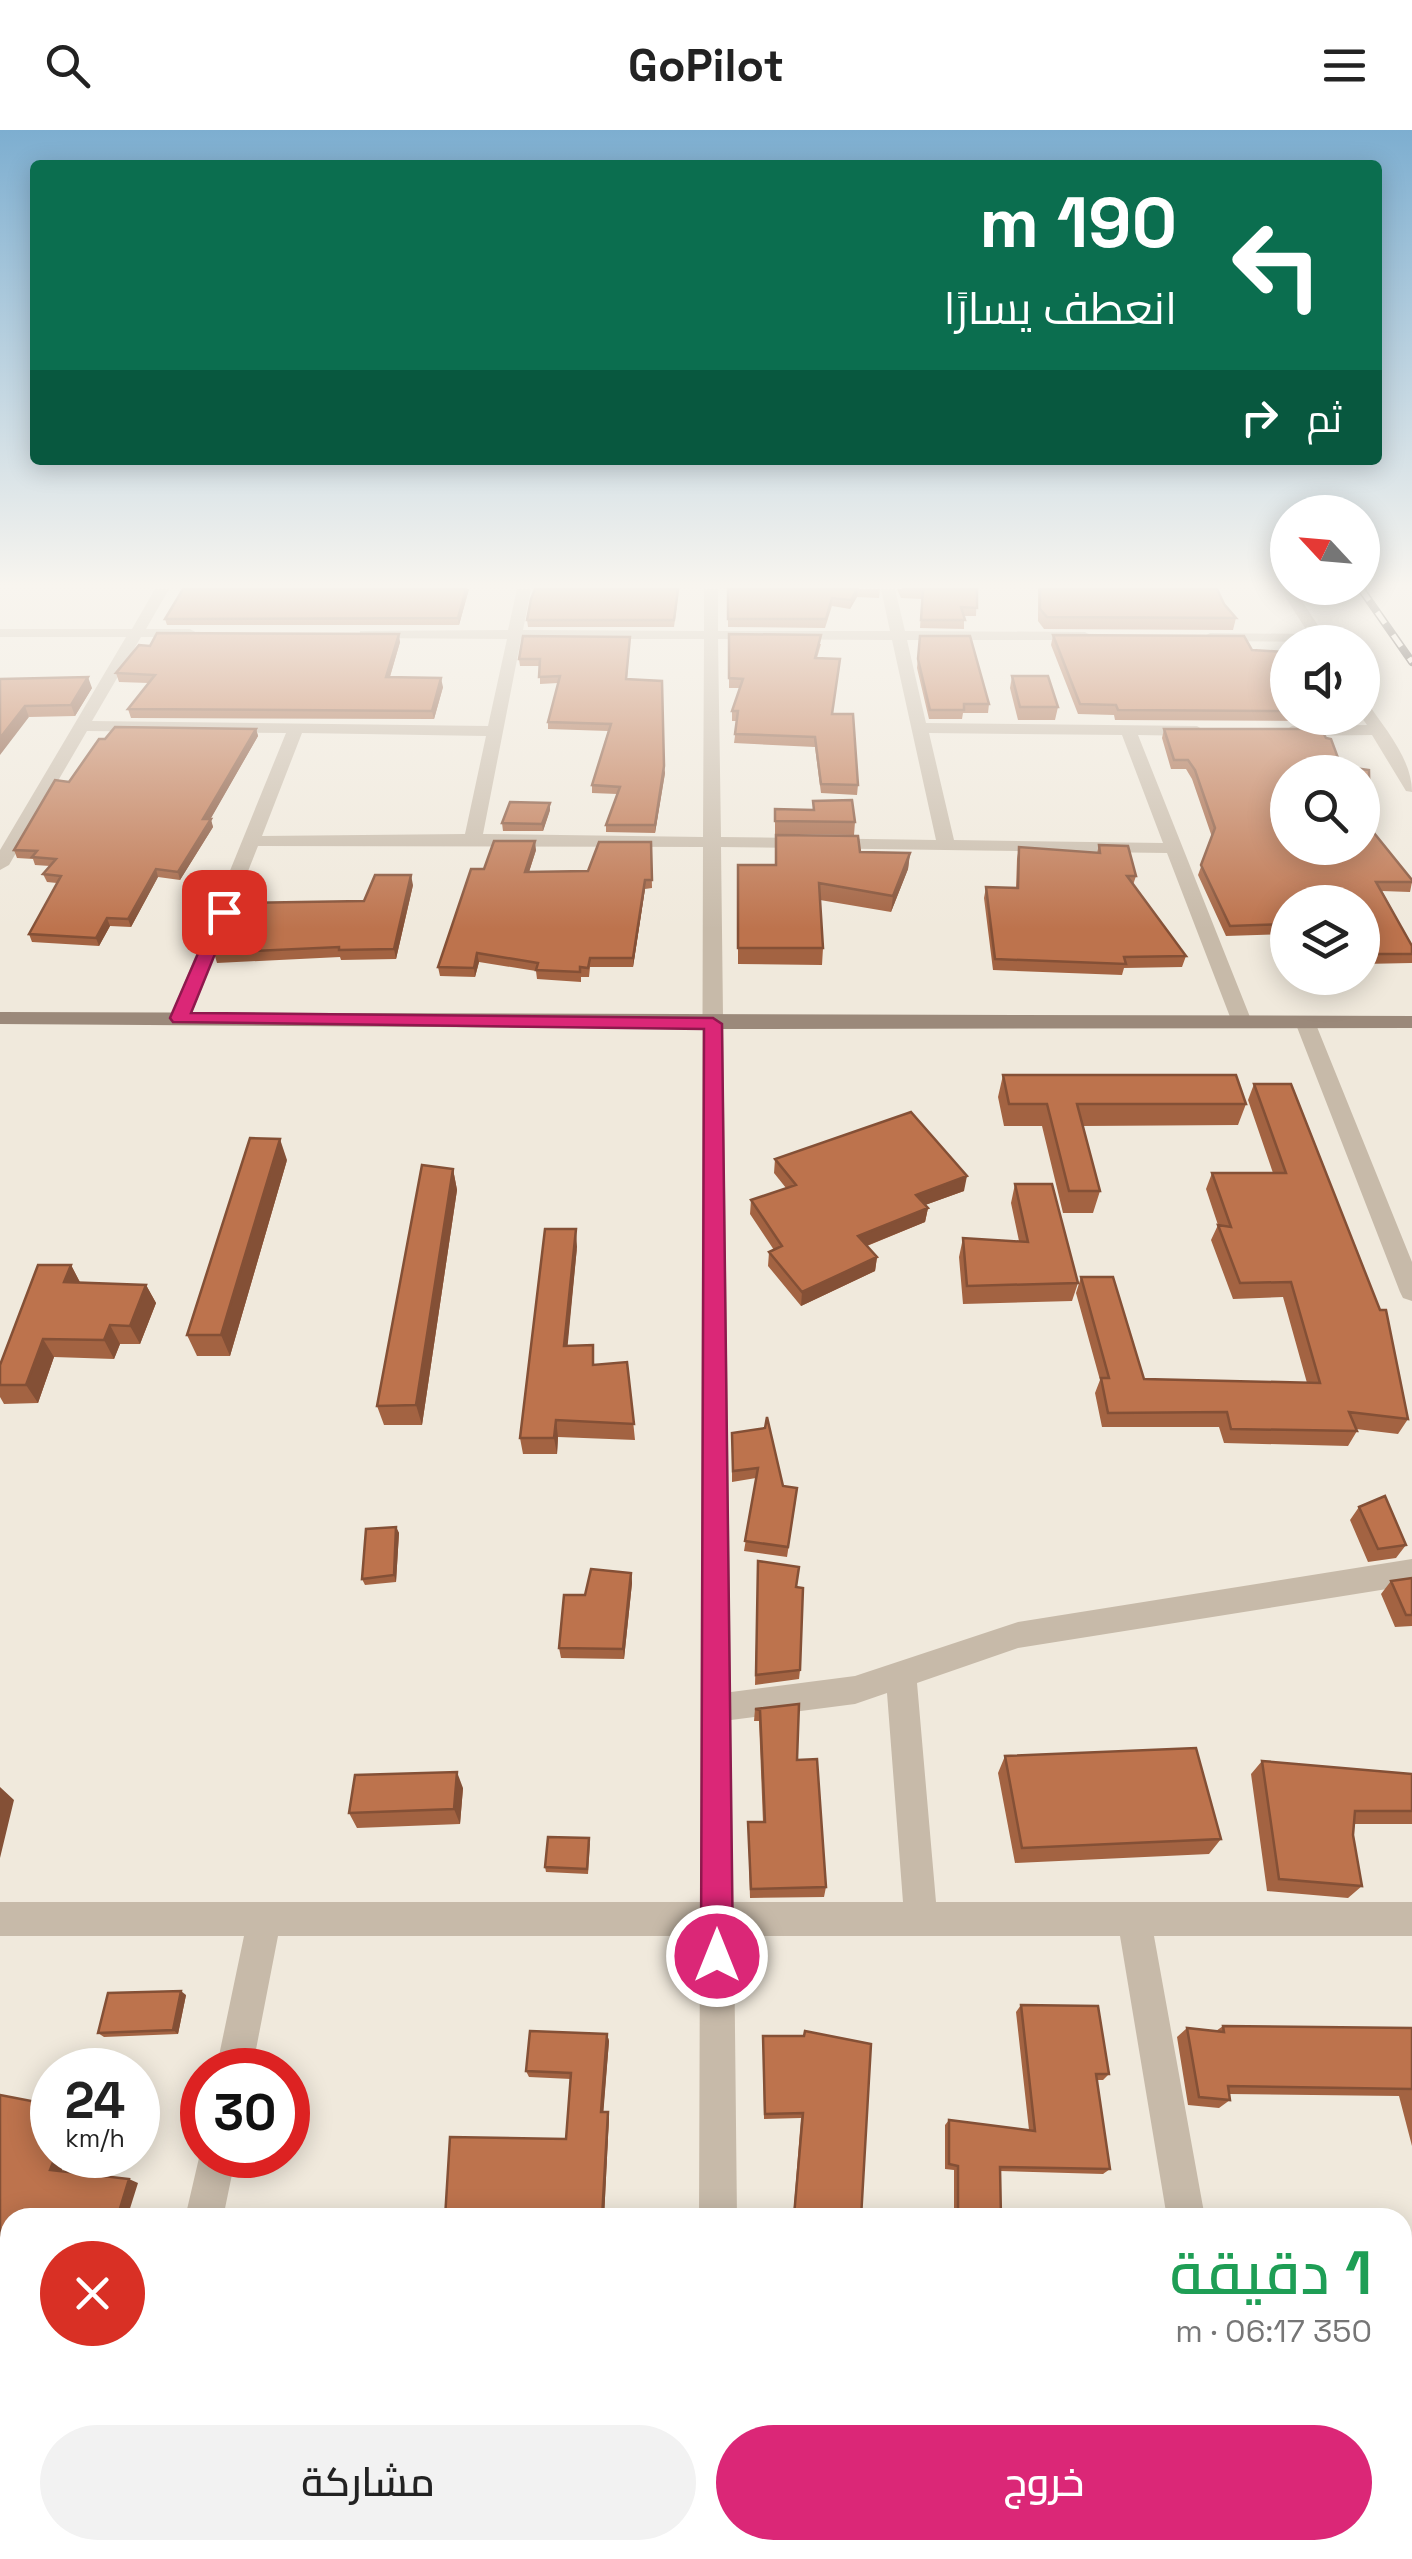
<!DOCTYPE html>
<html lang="ar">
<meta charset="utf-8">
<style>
body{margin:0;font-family:"Space Grotesk",Cairo,sans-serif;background:#f2f2f2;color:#222;direction:rtl;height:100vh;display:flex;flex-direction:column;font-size:38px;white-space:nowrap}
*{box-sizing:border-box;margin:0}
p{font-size:32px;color:#767676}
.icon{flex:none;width:55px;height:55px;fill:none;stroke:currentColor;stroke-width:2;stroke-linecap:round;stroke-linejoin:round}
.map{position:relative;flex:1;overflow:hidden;direction:ltr}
.details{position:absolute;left:0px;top:2078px;width:1412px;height:352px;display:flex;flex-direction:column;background:#fff;border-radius:30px 30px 0 0;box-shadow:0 5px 25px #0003;direction:rtl}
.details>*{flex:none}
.guide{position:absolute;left:30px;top:30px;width:1352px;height:305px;border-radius:10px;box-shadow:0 5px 25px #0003;direction:rtl;background:#0b6e4f;color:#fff;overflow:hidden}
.needle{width:65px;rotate:296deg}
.controls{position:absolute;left:1270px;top:365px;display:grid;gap:20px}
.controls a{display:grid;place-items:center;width:110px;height:110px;border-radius:50%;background:#fff;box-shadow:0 5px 25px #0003;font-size:50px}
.speed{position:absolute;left:30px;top:1918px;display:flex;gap:20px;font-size:50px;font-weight:700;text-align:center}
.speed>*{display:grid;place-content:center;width:130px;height:130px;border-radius:50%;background:#fff;box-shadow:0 5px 25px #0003;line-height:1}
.speed small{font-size:25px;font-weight:400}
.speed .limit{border:15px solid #d22;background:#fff;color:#111}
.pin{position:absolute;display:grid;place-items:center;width:85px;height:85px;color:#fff;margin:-42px;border-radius:20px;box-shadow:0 5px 15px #0006}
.me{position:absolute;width:110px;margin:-55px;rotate:0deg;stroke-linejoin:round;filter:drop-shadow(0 0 8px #0008)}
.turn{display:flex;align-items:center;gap:35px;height:210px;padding:0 40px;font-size:45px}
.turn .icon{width:130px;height:130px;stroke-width:2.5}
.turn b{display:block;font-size:70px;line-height:85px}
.then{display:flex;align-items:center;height:95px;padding:0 40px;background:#0003;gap:20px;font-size:38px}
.round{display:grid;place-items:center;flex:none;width:105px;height:105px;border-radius:52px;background:#f2f2f2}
.head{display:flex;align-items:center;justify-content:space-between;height:170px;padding:0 40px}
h1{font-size:60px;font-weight:600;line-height:75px;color:#1e9e55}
.primary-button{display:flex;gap:20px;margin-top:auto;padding:20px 40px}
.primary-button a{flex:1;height:115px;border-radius:60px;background:#db2777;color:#fff;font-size:40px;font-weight:600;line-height:115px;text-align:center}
.primary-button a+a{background:#f2f2f2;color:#222}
header{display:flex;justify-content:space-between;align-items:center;height:130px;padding:0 40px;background:#fff;font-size:45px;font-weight:600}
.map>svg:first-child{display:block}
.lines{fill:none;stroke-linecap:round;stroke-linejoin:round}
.street{fill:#c7baa9;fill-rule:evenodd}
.secondary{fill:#9b897a;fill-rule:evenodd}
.rail-casing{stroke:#352d28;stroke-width:8}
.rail{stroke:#f8f2e8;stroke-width:5;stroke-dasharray:14;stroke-linecap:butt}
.wall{fill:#a36342}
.shaded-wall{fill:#845036}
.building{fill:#bd734d;stroke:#845036;stroke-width:2.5;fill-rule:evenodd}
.route{fill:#db2777;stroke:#8e194d;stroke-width:2.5}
</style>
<header><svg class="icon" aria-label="menu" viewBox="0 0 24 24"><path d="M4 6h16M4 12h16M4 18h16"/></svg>GoPilot<svg class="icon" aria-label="search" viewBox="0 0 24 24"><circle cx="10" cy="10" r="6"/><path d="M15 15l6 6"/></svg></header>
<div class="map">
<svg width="1412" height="2429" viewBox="0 0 1412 2429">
<rect width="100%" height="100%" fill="#f0e9dc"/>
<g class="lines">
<path class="street" d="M155 459H169L146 499H190L197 503 190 507H141L92 591 488 596 507 509 365 508 360 507V501L508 500 517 459H531L523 500 704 501V459H718V501H890L881 459H895L905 501 1085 502 1092 506 1085 510H907L926 593 1197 596 1205 601 1197 606 1138 605 1252 892 1242 898 1232 892 1167 723 721 717 731 1562 855 1546 1018 1492 1412 1429V1455L1018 1518 917 1553 936 1772H1412V1806H1154L1205 2088H1167L1120 1806H734L737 2088H699L700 1806H278L252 1940H216L244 1806H0V1772H700L703 717 258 716 190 888 180 894 173 892 170 888 286 603 87 601 9 735 0 740V720L126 507H0V499H132ZM521 509H704L703 707 483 704ZM718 509 892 510 936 710 721 707ZM302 603 486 606 465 704 262 706ZM929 603 1122 605 1163 713 954 710ZM887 1563 903 1772H733L731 1590 855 1574Z
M1280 459H1294L1329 512 1210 511 1203 507 1210 503 1309 504Z
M1362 570 1367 572C1385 599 1412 629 1412 662L1406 661 1372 605 1292 606 1284 601 1292 596 1367 595 1362 588Z
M1305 886 1315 892 1412 1132V1171L1403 1168 1400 1162 1295 892Z
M202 2015V2025H236L223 2088H185Z
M0 2317H10V2359H0Z
M1402 2341H1412V2383H1402Z
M116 2420H158L157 2429H113Z
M699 2420H741L742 2429H698Z
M1268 2420H1311L1315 2429H1271Z"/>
<path class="secondary" d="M0 882 1412 886V898L713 899 0 894Z"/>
<defs>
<path id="rail" d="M1361 459 1412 532"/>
</defs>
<use href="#rail" class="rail-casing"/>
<use href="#rail" class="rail"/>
</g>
<path class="wall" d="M183 459H469L459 495H167L165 489Z
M679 459 674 497H528L527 490Z
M728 459H880L879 468 857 467 850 479 832 476 825 498 728 497Z
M897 459H977L976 486H964V499L920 498 922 469 901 468Z
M1038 459H1217L1224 474 1236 488 1233 500 1044 499 1038 491Z
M729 504 821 514 817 528 833 584 858 655 857 665 821 663 815 617 734 613 737 591H732V581L740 558H729Z
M1053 505 1252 520 1288 527V588H1310L1309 591 1115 590 1114 585 1078 584 1051 515Z
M920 506 989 574 988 583H963L962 589H929L917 538Z
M630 507 627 549 665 643 655 703 606 702V695L617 664 592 663V655L608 601 548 599V592L558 553 540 554V536H520L519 529Z
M400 512 390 547 443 557 434 589 131 588 128 579 149 553 119 552 116 543 150 516Z
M1012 546 1058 577 1055 590H1018L1010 558Z
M0 549 92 558 75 586 29 587Z
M256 599 258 606 210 689 213 697 180 750 158 747 131 797 110 796 99 816 32 812 29 804 57 753 47 752 43 744 50 736 35 735 33 729 17 728 14 720 69 652Z
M1164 599 1341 636 1370 698 1412 752 1410 762 1382 761 1412 816V833L1362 834V772H1288V804L1226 806 1198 745 1212 707 1192 649 1186 639H1171L1162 608Z
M813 671 855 692 854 705 775 704V679L813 680Z
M550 680 543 701H503L502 693Z
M776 705 860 722 910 723 908 739 891 782 820 770 823 818 822 835 738 834V735H775Z
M651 712 652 758 645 759 633 837H590L589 847H581V852L537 849 536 841 479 832 475 847 440 846 438 837 484 739 536 720 529 742 588 741Z
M1099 715 1136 746 1133 755 1186 826 1182 837 1124 838 1122 845 993 840 984 768 986 757 1016 758 1017 729 1019 717 1097 723Z
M413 755 396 829 341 830 340 827 217 833 214 823Z
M1003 945 1246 974 1238 995 1083 996 1100 1061 1093 1083H1063L1042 996H1004L998 967Z
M1254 954 1408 1289 1398 1304 1356 1299 1357 1301 1348 1316 1224 1313 1219 1297H1102L1095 1263 1100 1250 1076 1163 1081 1147 1144 1249 1307 1253 1283 1167 1233 1169 1211 1110 1218 1095 1206 1059 1212 1043H1273L1248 970Z
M775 1029 964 1061 925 1075 928 1078 925 1092 867 1116 877 1127 875 1141 801 1176 768 1136 769 1122 774 1120 750 1084 751 1070 786 1058 774 1043Z
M287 1030 230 1226H197L187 1205Z
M453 1039 457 1060 422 1295H384L377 1276Z
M1015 1054 1078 1153 1072 1171 963 1174 959 1127 963 1108 1019 1111 1011 1073Z
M577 1117 567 1216 595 1235 627 1232 635 1310 558 1307 557 1324H523L520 1308Z
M71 1135 80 1153 146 1155 156 1173 140 1214H120L114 1229 54 1227 38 1273 4 1274 0 1267V1235Z
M732 1303 796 1369 787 1427 744 1421 756 1348 732 1352Z
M1359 1377 1406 1415 1396 1428 1368 1432 1350 1390Z
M396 1397 399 1403 396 1452 365 1455 362 1449Z
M758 1431 797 1457 800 1540 799 1549 755 1555Z
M631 1443 632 1453 624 1529 561 1528 559 1518 585 1465Z
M1412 1448V1496L1395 1497 1381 1464 1391 1451Z
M799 1574 797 1630 826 1757 824 1767 750 1768 748 1692H763L759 1591H754L755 1579Z
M1005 1626 1221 1709 1209 1724 1015 1733 998 1643Z
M1262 1631 1412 1644V1694H1354L1353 1705 1362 1756 1348 1768 1267 1761 1251 1644Z
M463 1658 460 1694 357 1698 349 1683Z
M590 1713 588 1744 546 1742 545 1737Z
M186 1865 178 1904 104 1907 98 1903Z
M1021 1875 1109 1944 1103 1950H1097L1110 2039 1103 2044 1000 2041 1001 2088H954V2040L945 2039V1995L949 1990 1029 2000 1016 1882Z
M1223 1896 1412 1898V2016L1399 1966 1230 1964V1970L1219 1978 1188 1975 1177 1907 1187 1898 1216 1901Z
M607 1904 609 1911 603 1982 609 1987 604 2088H445L566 2009 571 1949 529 1947 526 1941Z
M763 1906 861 2088H793L801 1988 764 1989Z
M1402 2110 1412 2111V2340L1405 2337 1402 2330Z"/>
<path class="shaded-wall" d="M466 459H469L459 495 458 488Z
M858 459 857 467 850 479 851 470Z
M399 504 400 512 387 556 386 547Z
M88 547 92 558 75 586 71 575Z
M441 548 443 557 434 589 432 581Z
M25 576 29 587 0 625V608Z
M256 599 258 606 206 697 203 689Z
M664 636 665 643 655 703V695Z
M550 673V680L543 701 542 694Z
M211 689 213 697 180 750 178 742Z
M535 711 536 720 526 751 525 742Z
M910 723 908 739 891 782 893 766Z
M156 739 158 747 131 797 128 789Z
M411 745 413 755 396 829 394 819Z
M645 750V759L633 837V828Z
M107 788 110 796 99 816 96 808Z
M477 823 479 832 475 847 474 838Z
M280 1009 287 1030 230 1226 221 1205Z
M453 1039 457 1060 422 1295 416 1275Z
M967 1046 964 1061 914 1079 916 1065Z
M928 1078 925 1092 856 1120 858 1106Z
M576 1099 577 1117 566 1233 564 1216Z
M877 1127 875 1141 801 1176 802 1162Z
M71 1135 81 1154 64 1152Z
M146 1155 156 1173 140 1214 130 1196Z
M110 1195 120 1214 114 1229 104 1210Z
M43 1209 54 1227 38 1273 26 1255Z
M556 1290 558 1307 557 1324 554 1308Z
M396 1397 399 1403 396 1452 394 1445Z
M631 1443 632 1453 624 1529 623 1519Z
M457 1642 463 1658 460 1694 454 1679Z
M0 1657 14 1670 0 1728Z
M181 1861 186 1865 178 1904 173 1900Z
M607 1904 609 1911 603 1987 601 1982Z
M608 1982 609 1987 604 2088H602Z
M56 2025H68L60 2045 50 2040Z
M129 2049 138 2053 127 2088H117Z
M374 2420H381L379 2429H372Z"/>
<path class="building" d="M183 459H466L458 488 165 489Z
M535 459H678L674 490H527L531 469Z
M728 459H857L851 470 832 468 826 489H728Z
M902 459H977V478L961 477 965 490H921L923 460Z
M1040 459H1217L1224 474 1236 488 1047 487 1040 479Z
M157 503 399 504 386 547 441 548 432 581 128 579 155 545 116 543 139 515 150 516Z
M729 504 821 505 815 528 840 529 832 584H853L858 655 821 654 815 607 735 604 738 581H732L743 549 729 548Z
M1053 505 1244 506 1252 520 1285 522 1288 527V581L1118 580 1116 575 1080 574Z
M523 506 630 507 626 549 662 551 664 636 655 695H606L620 657 592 655 611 594 548 592 560 546 539 547 540 529H519Z
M920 506H970L989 574H964V580H930L918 529Z
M1012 546H1048L1058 577H1020Z
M88 547 71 575 25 576 0 608V549Z
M115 597 256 599 203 689H211L178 742 156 739 128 789 107 788 96 808 29 804 61 746 43 744 56 729 32 727 37 721 14 720 55 650 69 652 99 609H105Z
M1164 599H1321L1326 608 1331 609 1341 636 1369 640 1370 698 1412 750V752H1376L1412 816V824H1362V772H1288V794L1230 796 1201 735 1215 698 1195 640 1188 630H1174ZM1288 642H1362V718H1288Z
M852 670 855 692 775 691V679L814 680 813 671Z
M510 672 550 673 542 694 502 693Z
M776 705 858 706 860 722 910 723 893 766 819 753 823 818H738V735H776Z
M494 711H535L525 742 588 741 599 712H651L652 750H645L633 828H590L588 838 580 837V842L536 840 538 833 477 823 474 838 438 837 471 739H484Z
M1099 715 1128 716 1136 746H1127L1186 826 1124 827 1126 834 995 829 986 757 1018 758 1019 717 1100 723Z
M375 745H411L394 819 339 820V817L214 823 233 773 364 771Z
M1003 945H1236L1246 974H1077L1100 1061H1069L1047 974H1009Z
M1254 954H1291L1380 1180H1386L1408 1289 1349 1282 1357 1301 1231 1299 1227 1282 1108 1283 1101 1248H1109L1081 1147H1113L1144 1249 1320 1253 1291 1152 1240 1153 1218 1095 1231 1097 1212 1043H1286Z
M911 982 967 1046 916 1065 928 1078 858 1106 877 1127 802 1162 769 1122 782 1116 751 1070 796 1055 775 1029Z
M250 1008 280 1009 221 1205H187Z
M422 1035 453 1039 416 1275 377 1276Z
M1015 1054H1052L1078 1153 967 1156 963 1108 1028 1112Z
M545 1099H576L564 1216 593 1215V1235L627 1232 634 1294 556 1290 554 1308H520Z
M38 1135H71L64 1152 146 1155 130 1196 110 1195 104 1210 43 1209 26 1255H0V1235Z
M767 1287 783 1356 797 1358 788 1417 745 1411 758 1338 733 1341 732 1303 765 1298Z
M1385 1366 1406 1415 1378 1419 1359 1377Z
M396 1397 394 1445 362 1449 366 1399Z
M758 1431 799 1437 796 1457 803 1458 800 1540 756 1545Z
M591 1439 631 1443 623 1519 559 1518 564 1465H585Z
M1412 1448V1485H1406L1391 1451Z
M799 1574 797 1630 817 1629 826 1757 751 1759 748 1692H765L760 1580 755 1579Z
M1196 1618 1221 1709 1022 1718 1005 1626Z
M1262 1631 1412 1644V1681H1355L1353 1705 1362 1756 1279 1749Z
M457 1642 454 1679 349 1683 355 1645Z
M548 1707 589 1708 587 1739 545 1737Z
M181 1861 173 1900 98 1903 108 1863Z
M1021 1875 1098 1876 1109 1944H1096L1110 2039 1000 2037 1001 2088H958V2036L949 2034V1990L1035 2001Z
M1223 1896 1412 1898V1959L1228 1956 1230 1970 1199 1967 1187 1898 1224 1902Z
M530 1901 607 1904 601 1982H608L602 2088H445L450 2007 566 2009 571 1943 526 1941Z
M805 1901 871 1914 861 2088H803L794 2086 803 1983 765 1984 763 1906H804Z
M0 1965 52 1975V2025H56L50 2040 129 2049 117 2088H10V2166L0 2167Z
M1402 2110 1412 2111V2317L1402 2285Z
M327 2420H374L372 2429H325Z
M887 2420H979L980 2429H887Z"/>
<linearGradient id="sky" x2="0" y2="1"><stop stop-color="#7daed0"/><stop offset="0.57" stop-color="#f8f5ef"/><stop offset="1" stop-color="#f8f5ef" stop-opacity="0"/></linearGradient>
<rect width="1412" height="799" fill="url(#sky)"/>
<path class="route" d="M224 777 232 782 191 883 713 888 722 894 733 1826 728 1836 717 1841 706 1836 701 1826 704 899 173 892 170 888 216 782Z"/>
</svg>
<div class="controls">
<a><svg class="needle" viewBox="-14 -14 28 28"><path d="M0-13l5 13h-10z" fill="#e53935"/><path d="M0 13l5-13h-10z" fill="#767676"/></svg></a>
<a><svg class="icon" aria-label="sound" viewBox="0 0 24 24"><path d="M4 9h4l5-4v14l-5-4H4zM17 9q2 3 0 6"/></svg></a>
<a><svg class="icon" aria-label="search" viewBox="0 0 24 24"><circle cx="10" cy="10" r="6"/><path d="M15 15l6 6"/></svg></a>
<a><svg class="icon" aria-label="layers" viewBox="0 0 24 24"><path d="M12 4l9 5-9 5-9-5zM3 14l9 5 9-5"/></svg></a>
</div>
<div class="speed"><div>24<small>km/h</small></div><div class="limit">30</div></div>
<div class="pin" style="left:224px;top:782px;background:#d93025"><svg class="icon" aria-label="arrive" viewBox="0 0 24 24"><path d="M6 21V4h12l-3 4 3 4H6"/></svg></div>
<svg class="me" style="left:717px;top:1826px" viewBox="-20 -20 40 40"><circle r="17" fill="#db2777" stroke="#fff" stroke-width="3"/><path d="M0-11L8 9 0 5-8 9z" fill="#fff"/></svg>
<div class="guide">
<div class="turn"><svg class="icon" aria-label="left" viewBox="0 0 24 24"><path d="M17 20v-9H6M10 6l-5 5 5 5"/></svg><div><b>190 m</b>انعطف يسارًا</div></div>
<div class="then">ثم<svg class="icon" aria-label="right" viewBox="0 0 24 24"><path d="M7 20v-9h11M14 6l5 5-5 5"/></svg></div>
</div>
<section class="details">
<div class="head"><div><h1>1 دقيقة</h1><p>350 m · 06:17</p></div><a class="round" style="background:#d93025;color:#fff"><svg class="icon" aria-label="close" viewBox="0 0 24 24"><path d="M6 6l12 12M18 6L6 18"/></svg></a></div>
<div class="primary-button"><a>خروج</a><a>مشاركة</a></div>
</section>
</div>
